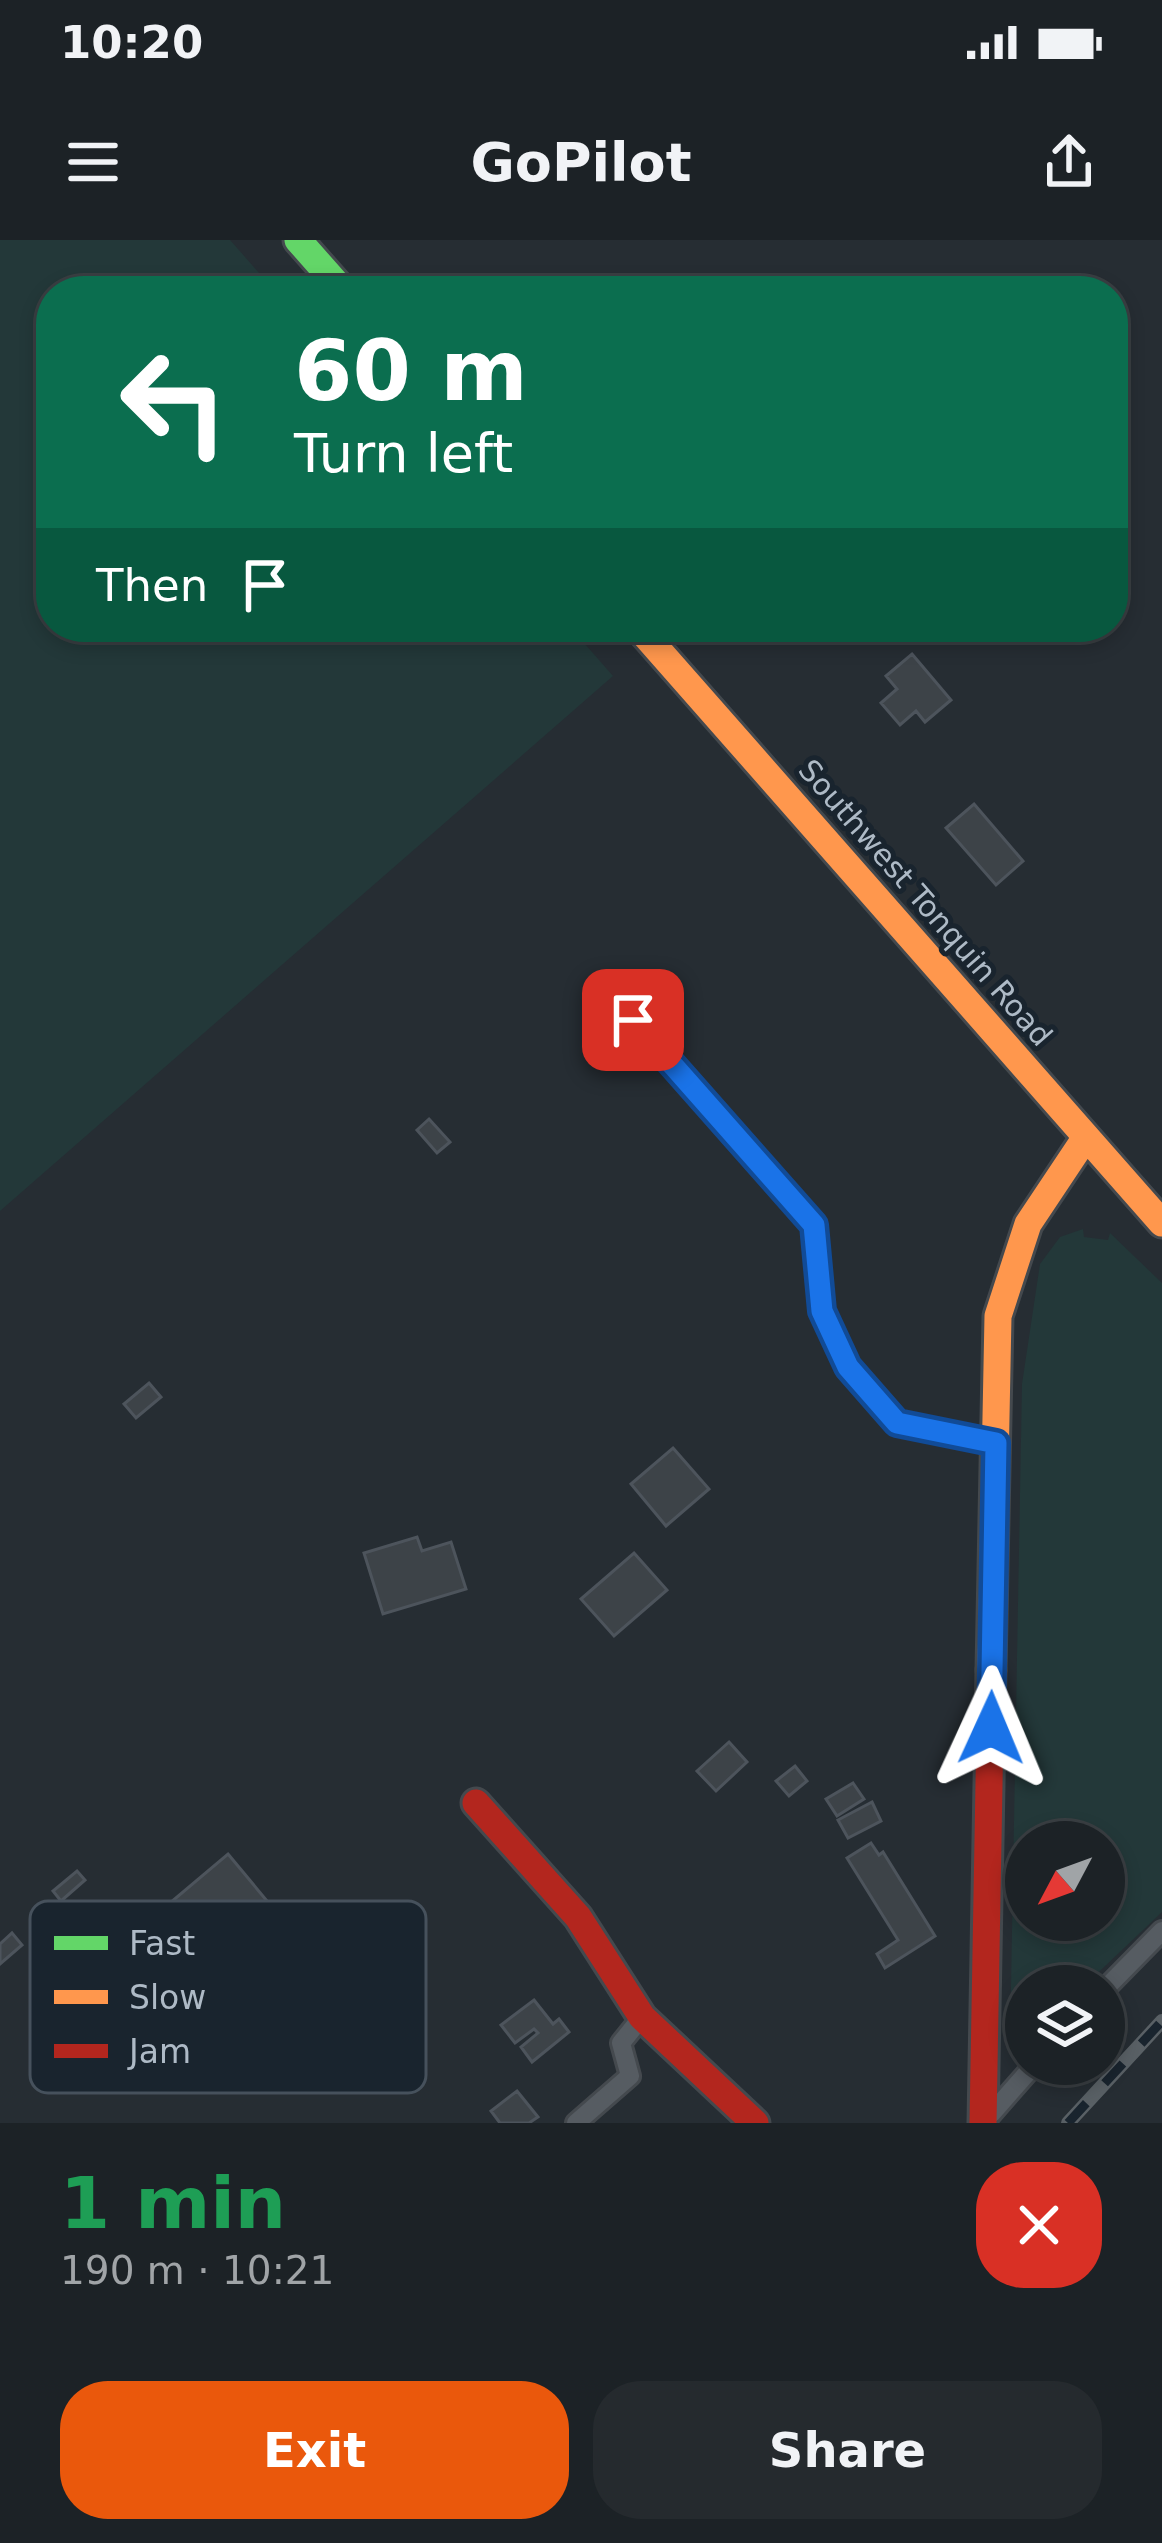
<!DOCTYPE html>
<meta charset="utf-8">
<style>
body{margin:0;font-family:"DejaVu Sans",sans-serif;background:#252a2e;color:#f1f3f6;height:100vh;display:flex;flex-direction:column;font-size:45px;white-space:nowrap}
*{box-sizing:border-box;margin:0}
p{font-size:39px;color:#a0a4a7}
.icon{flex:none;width:66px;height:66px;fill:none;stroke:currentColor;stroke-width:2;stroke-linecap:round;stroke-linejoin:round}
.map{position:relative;height:1883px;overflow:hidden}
.drawer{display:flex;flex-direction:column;background:#1c2226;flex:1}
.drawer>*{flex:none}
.top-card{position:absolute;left:36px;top:36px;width:1092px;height:366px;border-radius:48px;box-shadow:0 6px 18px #0003,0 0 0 3px #3a3f43;background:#0b6e4f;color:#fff;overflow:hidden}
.needle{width:78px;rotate:229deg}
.buttons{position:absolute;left:1005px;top:1581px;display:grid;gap:24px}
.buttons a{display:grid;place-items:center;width:120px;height:120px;border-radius:50%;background:#1c2226;box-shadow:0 6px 18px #0003,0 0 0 3px #3a3f43;font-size:60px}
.pin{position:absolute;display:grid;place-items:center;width:102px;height:102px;color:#fff;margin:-51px;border-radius:24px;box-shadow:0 6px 18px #0006}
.me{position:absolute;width:132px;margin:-66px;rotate:1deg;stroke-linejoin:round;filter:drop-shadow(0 0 9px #0008)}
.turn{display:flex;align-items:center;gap:42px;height:252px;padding:0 60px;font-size:54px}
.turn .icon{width:156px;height:156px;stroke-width:2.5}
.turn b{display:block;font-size:84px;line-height:102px}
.then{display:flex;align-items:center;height:114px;padding:0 60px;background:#0003;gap:24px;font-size:45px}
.round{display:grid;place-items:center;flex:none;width:126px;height:126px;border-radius:48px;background:#252a2e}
.summary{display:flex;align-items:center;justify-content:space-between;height:204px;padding:0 60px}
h1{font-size:72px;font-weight:700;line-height:90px;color:#1e9e55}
.button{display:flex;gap:24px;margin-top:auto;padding:24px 60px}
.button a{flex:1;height:138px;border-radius:48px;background:#ea580c;color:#fff;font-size:48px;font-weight:700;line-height:138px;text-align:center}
.button a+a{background:#252a2e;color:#f1f3f6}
.status{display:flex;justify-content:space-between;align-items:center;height:84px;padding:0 60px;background:#1c2226;direction:ltr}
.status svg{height:33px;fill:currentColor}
header{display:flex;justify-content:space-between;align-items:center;height:156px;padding:0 60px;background:#1c2226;font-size:54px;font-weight:700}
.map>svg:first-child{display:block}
.green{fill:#233839;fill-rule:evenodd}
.building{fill:#3d4348;stroke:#4d545c;stroke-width:3}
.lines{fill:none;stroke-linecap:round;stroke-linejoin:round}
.lane-casing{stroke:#44494e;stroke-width:24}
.fast-casing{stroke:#44494e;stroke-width:33}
.slow-casing{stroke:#44494e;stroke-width:33}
.jam-casing{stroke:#44494e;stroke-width:33}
.lane{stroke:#565c62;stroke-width:18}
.fast{stroke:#63d668;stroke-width:27}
.slow{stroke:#ff974d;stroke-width:27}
.jam{stroke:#b3261e;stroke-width:27}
.rail-casing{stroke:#596065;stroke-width:14}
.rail{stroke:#19242e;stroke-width:9;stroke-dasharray:27;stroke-linecap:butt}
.route-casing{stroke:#114b97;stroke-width:30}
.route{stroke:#1a73e8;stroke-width:21}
.labels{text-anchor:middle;stroke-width:10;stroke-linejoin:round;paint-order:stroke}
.street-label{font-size:30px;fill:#aebac6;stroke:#19242e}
.key{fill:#19242e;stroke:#46515c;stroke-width:3}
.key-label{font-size:33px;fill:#aebac6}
</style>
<div class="status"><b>10:20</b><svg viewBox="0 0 49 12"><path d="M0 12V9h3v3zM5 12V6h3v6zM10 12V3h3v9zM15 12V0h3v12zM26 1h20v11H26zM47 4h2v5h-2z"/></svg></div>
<header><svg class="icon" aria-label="menu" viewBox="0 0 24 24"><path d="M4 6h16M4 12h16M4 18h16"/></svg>GoPilot<svg class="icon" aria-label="share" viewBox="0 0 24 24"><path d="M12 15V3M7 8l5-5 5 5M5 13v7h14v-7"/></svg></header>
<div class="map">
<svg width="1162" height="1883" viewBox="0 0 1162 1883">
<rect width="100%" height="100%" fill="#262d33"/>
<path class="green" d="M0 0H230L275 51H51V387H570L613 436 0 971Z
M1083 989 1084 997 1108 1000 1110 993 1162 1043V1672L1084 1746H1026V1792L1010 1801 1022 1144 1040 1024 1060 997ZM1026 1602H1104V1680H1026Z"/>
<path class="building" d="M912 414 951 460 925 482 916 471 900 485 881 463 897 449 886 436Z
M974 564 1023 621 996 645 946 588Z
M429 879 450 902 437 913 417 890Z
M149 1143 161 1157 136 1178 124 1164Z
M673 1208 709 1249 666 1286 631 1244Z
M417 1297 422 1311 451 1302 466 1349 383 1374 364 1313Z
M634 1313 667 1350 614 1396 581 1359Z
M729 1502 747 1522 716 1551 697 1531Z
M795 1526 807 1541 789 1556 776 1541Z
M853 1543 864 1559 837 1576 826 1559Z
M872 1562 881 1581 848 1598 838 1580Z
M871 1603 879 1615 883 1612 935 1696 885 1728 877 1714 898 1700 847 1618Z
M228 1614 282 1679 180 1765 126 1700Z
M77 1631 85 1640 61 1661 53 1651Z
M12 1693 22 1705 0 1724V1704Z
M534 1760 553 1784 559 1779 569 1792 532 1822 521 1807 538 1793 534 1789 515 1803 501 1785Z
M517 1851 538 1877 529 1883H500L491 1871Z"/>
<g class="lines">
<defs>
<path id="lane" d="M633 780 814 985 822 1071 848 1127 897 1183 995 1203
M1104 1750 1162 1691
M992 1873 1035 1824
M576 1883 630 1836 621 1803 642 1777"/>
<path id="fast" d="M298 0 343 51"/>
<path id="slow" d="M638 387 1162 983
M991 1430 998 1076 1028 984 1086 897"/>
<path id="jam" d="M476 1563 578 1677 642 1777 755 1883
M983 1883 991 1430"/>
</defs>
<use href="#lane" class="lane-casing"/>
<use href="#fast" class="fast-casing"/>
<use href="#slow" class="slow-casing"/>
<use href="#jam" class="jam-casing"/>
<use href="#lane" class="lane"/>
<use href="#fast" class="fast"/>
<use href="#slow" class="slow"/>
<use href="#jam" class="jam"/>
<defs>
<path id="rail" d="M1068 1883 1162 1781"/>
</defs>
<use href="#rail" class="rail-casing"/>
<use href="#rail" class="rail"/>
</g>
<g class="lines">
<defs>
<path id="route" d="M633 780 814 985 822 1071 848 1127 897 1183 996 1203 991 1488"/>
</defs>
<use href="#route" class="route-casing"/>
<use href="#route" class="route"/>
</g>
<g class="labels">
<g class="street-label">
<text transform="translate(925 663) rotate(49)" y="10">Southwest Tonquin Road</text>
</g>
</g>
<rect x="30" y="1661" width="396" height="192" rx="18" class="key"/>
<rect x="54" y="1696" width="54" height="14" fill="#63d668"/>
<rect x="54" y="1750" width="54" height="14" fill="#ff974d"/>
<rect x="54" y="1804" width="54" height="14" fill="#b3261e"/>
<g class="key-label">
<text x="129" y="1715">Fast</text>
<text x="129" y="1769">Slow</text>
<text x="129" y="1823">Jam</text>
</g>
</svg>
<div class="buttons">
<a><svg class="needle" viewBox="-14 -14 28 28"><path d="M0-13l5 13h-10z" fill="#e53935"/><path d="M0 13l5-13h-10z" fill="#a0a4a7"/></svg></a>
<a><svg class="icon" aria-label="layers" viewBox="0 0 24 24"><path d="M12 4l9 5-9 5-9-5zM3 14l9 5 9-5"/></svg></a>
</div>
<div class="pin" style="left:633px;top:780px;background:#d93025"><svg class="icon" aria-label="arrive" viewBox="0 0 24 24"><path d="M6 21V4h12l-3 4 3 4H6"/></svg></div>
<svg class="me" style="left:991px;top:1488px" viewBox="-20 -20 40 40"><path d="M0-17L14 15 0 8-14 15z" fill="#1a73e8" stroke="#fff" stroke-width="4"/></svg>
<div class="top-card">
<div class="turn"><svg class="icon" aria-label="left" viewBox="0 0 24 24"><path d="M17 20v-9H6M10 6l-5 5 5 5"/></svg><div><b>60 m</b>Turn left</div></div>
<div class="then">Then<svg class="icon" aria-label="arrive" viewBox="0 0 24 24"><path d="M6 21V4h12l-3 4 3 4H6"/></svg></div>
</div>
</div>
<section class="drawer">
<div class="summary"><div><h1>1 min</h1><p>190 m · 10:21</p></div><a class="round" style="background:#d93025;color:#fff"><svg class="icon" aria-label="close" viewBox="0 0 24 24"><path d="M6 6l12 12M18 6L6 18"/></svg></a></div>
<div class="button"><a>Exit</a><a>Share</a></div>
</section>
